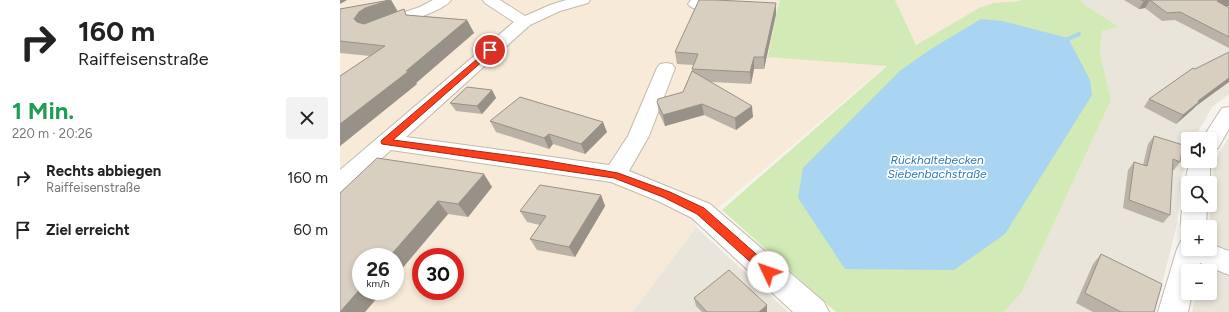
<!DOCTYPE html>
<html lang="de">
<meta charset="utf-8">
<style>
body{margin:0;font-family:Figtree,sans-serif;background:#f2f2f2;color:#222;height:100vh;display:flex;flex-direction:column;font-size:15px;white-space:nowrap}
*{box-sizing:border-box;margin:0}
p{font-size:13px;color:#767676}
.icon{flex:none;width:22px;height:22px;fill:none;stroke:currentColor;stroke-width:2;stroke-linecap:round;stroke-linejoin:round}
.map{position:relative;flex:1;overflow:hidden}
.drawer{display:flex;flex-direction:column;background:#fff;width:340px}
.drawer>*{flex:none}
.top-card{background:#fff;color:#222;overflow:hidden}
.tools{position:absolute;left:841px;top:132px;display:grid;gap:8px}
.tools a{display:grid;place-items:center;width:36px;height:36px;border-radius:4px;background:#fff;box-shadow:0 2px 6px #0003;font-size:20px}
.speed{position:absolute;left:12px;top:248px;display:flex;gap:8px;font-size:20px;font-weight:700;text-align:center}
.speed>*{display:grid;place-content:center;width:52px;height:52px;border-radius:50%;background:#fff;box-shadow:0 2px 6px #0003;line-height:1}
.speed small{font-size:10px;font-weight:400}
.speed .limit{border:6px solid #d22;background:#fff;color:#111}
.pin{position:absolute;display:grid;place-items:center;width:34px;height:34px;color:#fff;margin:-17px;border:2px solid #fff;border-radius:50%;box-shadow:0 1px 4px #0007}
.me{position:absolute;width:44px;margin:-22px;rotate:312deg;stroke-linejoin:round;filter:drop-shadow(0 0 3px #0008)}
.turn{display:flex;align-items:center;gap:14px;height:84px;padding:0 12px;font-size:18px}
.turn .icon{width:52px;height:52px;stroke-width:2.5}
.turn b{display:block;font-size:28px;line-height:34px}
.round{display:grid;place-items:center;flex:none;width:42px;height:42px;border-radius:4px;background:#f2f2f2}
.summary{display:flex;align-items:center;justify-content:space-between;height:68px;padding:0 12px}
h1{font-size:24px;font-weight:700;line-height:30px;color:#1e9e55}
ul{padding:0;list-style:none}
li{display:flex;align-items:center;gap:12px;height:52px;padding:0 12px}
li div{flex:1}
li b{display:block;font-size:15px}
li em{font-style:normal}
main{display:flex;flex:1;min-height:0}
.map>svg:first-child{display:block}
.residential{fill:#eae5da}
.commercial{fill:#f7ead8;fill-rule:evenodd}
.green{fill:#d2eab5}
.water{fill:#a9d4f2}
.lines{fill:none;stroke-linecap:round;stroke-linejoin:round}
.stream{stroke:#a9d4f2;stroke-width:4}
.minor-casing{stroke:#c2bbae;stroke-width:2}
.minor{fill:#fff;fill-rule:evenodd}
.wall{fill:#bab2a6}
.shaded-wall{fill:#979187}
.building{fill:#d8cfc1;stroke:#979187}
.route{fill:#fc3f1d;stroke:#a42913}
.labels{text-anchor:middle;stroke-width:3.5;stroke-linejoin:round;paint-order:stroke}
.water-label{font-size:12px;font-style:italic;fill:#2e7ab2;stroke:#fff}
</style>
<main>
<section class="drawer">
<div class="top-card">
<div class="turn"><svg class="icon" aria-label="right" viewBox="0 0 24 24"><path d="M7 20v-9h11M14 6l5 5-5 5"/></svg><div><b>160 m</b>Raiffeisenstraße</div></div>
</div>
<div class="summary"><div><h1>1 Min.</h1><p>220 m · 20:26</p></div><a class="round"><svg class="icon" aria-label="close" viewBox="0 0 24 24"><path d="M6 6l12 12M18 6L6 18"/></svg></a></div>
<ul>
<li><svg class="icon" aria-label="right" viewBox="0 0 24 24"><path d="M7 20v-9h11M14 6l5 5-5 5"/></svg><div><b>Rechts abbiegen</b><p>Raiffeisenstraße</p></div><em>160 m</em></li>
<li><svg class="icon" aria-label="arrive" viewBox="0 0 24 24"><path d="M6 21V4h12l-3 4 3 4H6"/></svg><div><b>Ziel erreicht</b></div><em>60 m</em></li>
</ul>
</section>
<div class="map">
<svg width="889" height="312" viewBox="0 0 889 312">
<rect width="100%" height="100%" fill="#f6f3ec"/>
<path class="residential" d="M742 0H889V94L872 107 854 139H848V158L841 177 837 224 815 312H664L682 292 771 100 760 53 762 31 779 27 741 2Z
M889 137V312H852L856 293H870V271H861L865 249H870V227H869L874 162Z
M356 227 448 312H292Z"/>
<path class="commercial" d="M0 0H440L436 14 428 57 547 65 356 227 292 312H0ZM21 257H55V291H21ZM81 257H115V291H81Z
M555 0H680V1L653 3 639 8 576 45Z"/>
<path class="green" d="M440 0H555L576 45 639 8 653 3 680 1V0H742L741 2 779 27 762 31 760 53 771 100 682 292 664 312H496L382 210 547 66 428 57 436 14Z"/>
<path class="water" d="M641 19 662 21 728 38 750 80 752 95 665 234 614 270 505 269 458 198 463 168 561 70 591 49Z"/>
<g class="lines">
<path class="stream" d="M723 41 739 34"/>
<defs>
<path id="minor" d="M93 0H111C103 12 61 23 46 28L40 30 34 28 32 25 34 22 80 7Z
M143 0H160L185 16 210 5 226 0H250L248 3 220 11 190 25 66 137 269 165 288 136 317 68 320 64 326 63 332 64 335 68 309 136 289 171 370 204 484 302 489 312H453L352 218 318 201 271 182 51 150 8 189 0 192V170L174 22 145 3Z
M351 0H365L361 7 356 9 351 7 348 4Z
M889 107V129L878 148 870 150V139H862L882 108Z
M870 156 873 161 870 168V183H848V186C844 178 848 168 851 161H870Z
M846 198H848V205H867L866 227H848V236L844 234C839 223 841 209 846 198Z
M848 239V249H870V244L889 251V275L860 263 858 271H848V293H852L848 312H818L837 249 841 241Z"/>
</defs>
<use href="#minor" class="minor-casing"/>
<use href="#minor" class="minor"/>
</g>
<path class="wall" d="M49 0H51L58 12 68 15 127 20 134 33 76 83 77 84 0 146V76L30 56 0 53V9Z
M784 0H889L886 6 889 8V48L835 20 822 21 805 8 799 9Z
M436 14 424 69H414L411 84 371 82 413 117 396 130 364 115 325 126 319 113 317 102 343 92 352 71V69L353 65 337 64 335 52Z
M855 69 887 82 856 106 852 110 836 124 804 107 809 99Z
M152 90 156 98 142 114 116 111 110 103Z
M150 121 267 132 245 154 213 144 209 149 156 132Z
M814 136 840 162 834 170H832L830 215 823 223 783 208 788 170 794 162 803 165 808 144Z
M152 187 128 217 108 214 25 312H0V193Z
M261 195 265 206 235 257 197 250 190 239 200 225 187 222 180 211Z
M761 254 814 312H753L736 303 753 264Z
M354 298 427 312H362L356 306Z"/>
<path class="shaded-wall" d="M0 0H7L0 4Z
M50 0H51L58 12 23 31 14 19 19 12 25 8Z
M810 0 805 8 799 9 804 1Z
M883 0H889V6L872 9 877 1Z
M436 3V14L424 69V57Z
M127 20 134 33 76 83 77 84 0 146V124L66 71Z
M414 57V69L411 84 410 72Z
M889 78V82L856 106 852 110 836 124 843 115 858 101Z
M152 90 156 98 142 114 137 106Z
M362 104 364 115 325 126 323 115Z
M412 106 413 117 396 130 395 118Z
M263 122 267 132 245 154 241 144Z
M209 134 213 144 209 149 204 138Z
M144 174 152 187 128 217 118 204Z
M261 195 265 206 235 257 229 247Z
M98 201 108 214 55 277V257H49Z
M21 288V291H43L25 312H0Z
M427 305V312H419Z"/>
<path class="building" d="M50 0 25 8 19 12 14 19 17 22 24 24 64 9 66 15 127 20 66 71H69L0 124V76L45 46 0 41V9Z
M359 0H376L436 3 424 57H414L410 72 352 69 358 54 335 52Z
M801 0H883L877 1 889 8V37L840 12 827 13 810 0 804 1Z
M889 52V78L858 101 859 102 843 115 809 99 853 68 855 69Z
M352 71 412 106 395 118 362 104 323 115 317 102 318 99 343 92Z
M127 87 152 90 137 106 110 103Z
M180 97 263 122 241 144 209 134 204 138 150 121Z
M814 136 843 145 840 162 833 159 830 215 789 200 794 162 807 166Z
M37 158 144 174 118 204 98 201 49 257H21V288L0 312V193Z
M200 185 261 195 229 247 190 239 206 216 180 211Z
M761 254 822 284 814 312H781L745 293Z
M389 270 427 305 419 312H367L354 298Z"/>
<path class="route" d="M150 48 154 50 153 52 53 140 197 159 278 173 330 192 364 208 432 268 434 272 432 275 428 276 425 275 357 214 323 197 274 178 42 144 41 142 42 140Z"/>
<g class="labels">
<g class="water-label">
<text x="597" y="164">Rückhaltebecken<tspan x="597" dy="14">Siebenbachstraße</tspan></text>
</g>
</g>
</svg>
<div class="tools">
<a><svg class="icon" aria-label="sound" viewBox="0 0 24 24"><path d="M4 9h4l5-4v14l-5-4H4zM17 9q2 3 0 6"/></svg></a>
<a><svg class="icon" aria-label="search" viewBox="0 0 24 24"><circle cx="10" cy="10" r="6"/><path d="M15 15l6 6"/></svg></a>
<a>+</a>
<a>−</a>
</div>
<div class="speed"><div>26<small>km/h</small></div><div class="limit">30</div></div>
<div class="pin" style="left:150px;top:50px;background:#d93025"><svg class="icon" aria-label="arrive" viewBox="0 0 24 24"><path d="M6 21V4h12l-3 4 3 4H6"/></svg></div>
<svg class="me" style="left:428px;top:272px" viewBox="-20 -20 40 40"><circle r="19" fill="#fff"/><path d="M0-13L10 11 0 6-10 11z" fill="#fc3f1d"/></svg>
</div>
</main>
